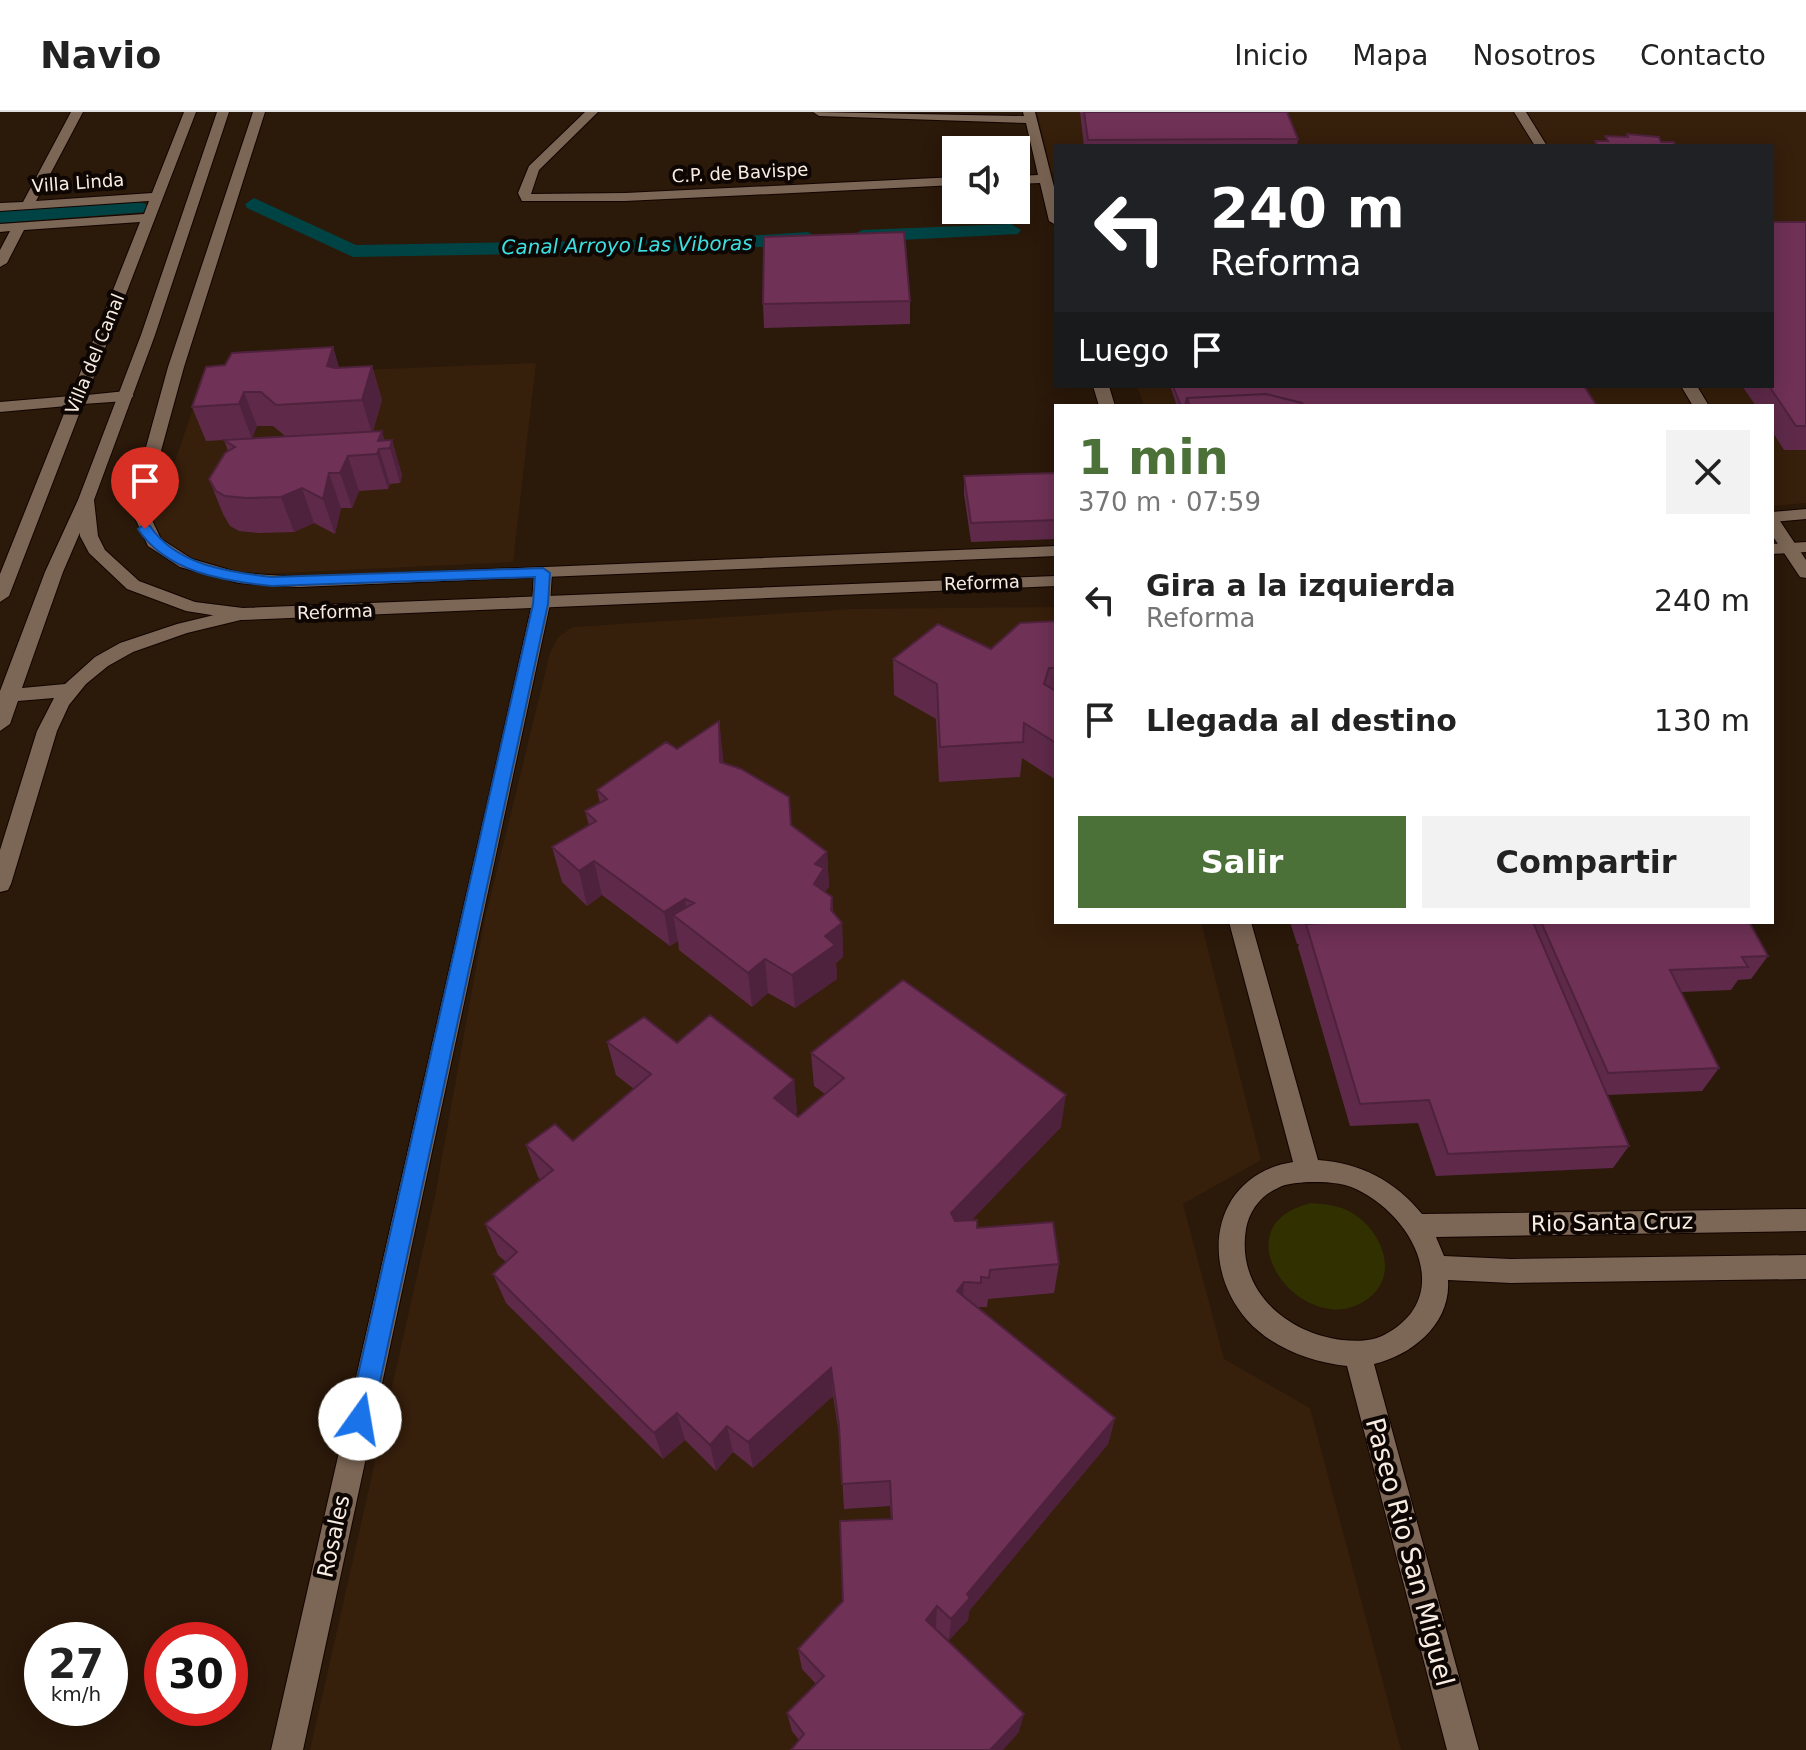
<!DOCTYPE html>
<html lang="es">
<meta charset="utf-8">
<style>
body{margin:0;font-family:"DejaVu Sans",sans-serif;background:#f2f2f2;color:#222;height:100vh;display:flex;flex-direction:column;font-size:30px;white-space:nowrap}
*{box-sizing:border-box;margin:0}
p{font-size:26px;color:#767676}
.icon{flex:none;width:44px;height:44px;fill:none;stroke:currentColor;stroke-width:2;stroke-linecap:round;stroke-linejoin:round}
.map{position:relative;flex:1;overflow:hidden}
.drawer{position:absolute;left:1054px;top:292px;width:720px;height:520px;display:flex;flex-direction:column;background:#fff;border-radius:0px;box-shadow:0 4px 20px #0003}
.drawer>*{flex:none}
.banner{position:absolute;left:1054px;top:32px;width:720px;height:244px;border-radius:0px;box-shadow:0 4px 20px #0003;background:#202124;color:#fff;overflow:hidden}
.buttons{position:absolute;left:942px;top:24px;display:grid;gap:16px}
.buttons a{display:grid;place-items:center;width:88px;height:88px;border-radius:0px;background:#fff;box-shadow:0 4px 20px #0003;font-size:40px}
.speed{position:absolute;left:24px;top:1510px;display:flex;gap:16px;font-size:40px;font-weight:700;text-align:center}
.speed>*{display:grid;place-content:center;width:104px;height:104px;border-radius:50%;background:#fff;box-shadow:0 4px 20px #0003;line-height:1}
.speed small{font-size:20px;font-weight:400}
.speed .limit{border:12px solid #d22;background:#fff;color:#111}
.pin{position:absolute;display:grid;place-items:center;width:68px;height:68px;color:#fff;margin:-82px -34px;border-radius:50% 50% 50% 0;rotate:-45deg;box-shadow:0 0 8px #0007}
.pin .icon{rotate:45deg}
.me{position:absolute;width:88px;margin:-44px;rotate:13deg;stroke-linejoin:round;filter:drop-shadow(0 0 6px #0008)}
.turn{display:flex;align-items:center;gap:28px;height:168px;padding:0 24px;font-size:36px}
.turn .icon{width:104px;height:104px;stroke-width:2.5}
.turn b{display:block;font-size:56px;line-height:68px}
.then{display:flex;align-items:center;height:76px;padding:0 24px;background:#0003;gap:16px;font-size:30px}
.round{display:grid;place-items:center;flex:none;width:84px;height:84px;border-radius:0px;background:#f2f2f2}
.summary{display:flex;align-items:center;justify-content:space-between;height:136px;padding:0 24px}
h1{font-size:48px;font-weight:700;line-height:60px;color:#4b7038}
.button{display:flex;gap:16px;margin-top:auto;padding:16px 24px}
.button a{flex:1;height:92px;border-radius:0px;background:#4b7038;color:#fff;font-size:32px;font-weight:700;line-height:92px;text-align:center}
.button a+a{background:#f2f2f2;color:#222}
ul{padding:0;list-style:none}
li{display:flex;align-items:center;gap:24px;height:120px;padding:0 24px}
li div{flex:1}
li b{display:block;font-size:30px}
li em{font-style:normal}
header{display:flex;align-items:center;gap:48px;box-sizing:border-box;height:112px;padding:0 40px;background:#fff;border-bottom:2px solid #e0e0e0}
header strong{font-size:38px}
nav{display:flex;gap:44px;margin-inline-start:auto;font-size:28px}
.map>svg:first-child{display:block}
.built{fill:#361f0b}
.green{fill:#303000}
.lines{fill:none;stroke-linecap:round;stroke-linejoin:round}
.canal{fill:#004344;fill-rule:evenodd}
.minor-casing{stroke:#120400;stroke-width:2}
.tertiary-casing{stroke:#120400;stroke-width:2}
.secondary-casing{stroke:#120400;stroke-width:2}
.minor{fill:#7c6655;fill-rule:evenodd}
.tertiary{fill:#7c6655;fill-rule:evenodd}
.secondary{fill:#7c6655;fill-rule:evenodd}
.wall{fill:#5f2a4a;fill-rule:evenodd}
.shaded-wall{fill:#4e223c}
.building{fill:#6f3156;stroke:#4e223c;stroke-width:2}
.route{fill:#1a73e8;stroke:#114b97;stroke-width:2}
.labels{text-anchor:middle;stroke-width:8;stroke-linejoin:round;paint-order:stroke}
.far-street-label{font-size:18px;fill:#f8ece2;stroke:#0d0603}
.far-water-label{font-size:20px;font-style:italic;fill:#3ce0e2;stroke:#0d0603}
.street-label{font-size:22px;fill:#f8ece2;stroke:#0d0603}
.near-street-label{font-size:26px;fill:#f8ece2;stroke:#0d0603}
</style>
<header>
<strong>Navio</strong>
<nav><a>Inicio</a><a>Mapa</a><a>Nosotros</a><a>Contacto</a></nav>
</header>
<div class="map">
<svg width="1806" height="1638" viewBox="0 0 1806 1638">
<rect width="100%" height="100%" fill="#2b190a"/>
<path class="built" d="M1037 0H1806V391L1772 394V294H1144L1137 274H1772V34H1056V62L1051 60Z
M536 251 513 450 260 462 216 456 169 436 153 414 204 264Z
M1056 495V810H1201L1261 1048 1183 1092 1224 1247 1310 1296 1401 1638H310L435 1084 484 811 550 541 558 525 573 515 852 497Z"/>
<path class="green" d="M1311 1091C1324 1092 1335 1093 1347 1098 1383 1116 1403 1167 1363 1190 1301 1227 1216 1114 1311 1091Z"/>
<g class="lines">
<path class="canal" d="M254 86 356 133 697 127 808 120 818 126 808 132 697 139 353 145 247 96 245 92Z
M139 90 146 92 148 96 146 100 0 111V99Z
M1011 112 1021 118 1018 122 862 130 852 124 862 118Z"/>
<defs>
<path id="minor" d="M71 0H83L36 89 152 81 184 0H196L87 283 126 279 134 284 126 289 83 292 9 484 0 490V462L67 294 0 300V290L71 284 140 110 24 118 7 151 0 155V138L10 119 0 120V112L144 102 149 89 0 99V91L23 90Z
M585 0H598L539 58 531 82 625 81 956 65V73L625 89H522L518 81 529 54Z
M813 0 1024 4 1023 0H1035L1056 83V113L1049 109 1040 71 1016 72V64L1038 63 1026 11 819 4Z
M1093 274H1109L1115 294H1099Z
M86 383 94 388 63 460 22 576 65 572 95 545 120 531 177 512 243 496 252 502 249 506 187 521 133 540 108 554 86 572 69 593 57 619 11 772 8 778 0 780V738L37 619 54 586 18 589 10 612 0 619V579L45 460 78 388Z
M543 456 552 461 550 492 303 1638H271L500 635 532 492 534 461Z
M1229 810H1251L1318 1048C1361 1051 1395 1069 1422 1102L1806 1097V1119L1436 1125 1444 1144 1511 1147 1806 1143V1167L1511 1171 1448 1168C1451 1212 1412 1243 1374 1252L1479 1638H1447L1347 1254C1311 1250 1272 1236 1247 1208 1198 1152 1212 1063 1293 1050ZM1308 1070C1324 1070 1342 1070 1356 1077 1414 1104 1456 1186 1384 1223 1371 1230 1355 1229 1342 1228 1285 1221 1236 1177 1246 1117 1249 1099 1261 1083 1278 1076 1287 1071 1298 1071 1308 1070Z"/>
<path id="tertiary" d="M1514 0H1526L1547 34H1535Z
M1681 274H1697L1709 294H1693Z
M1772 405 1778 406 1806 448V466L1800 465 1772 423Z"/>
<path id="secondary" d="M217 0H229L155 223 94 388 98 424 105 438 139 469 195 490 243 496 1056 464V474L243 508 186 499 127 477 89 441 80 424 78 388 141 223Z
M253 0H265L184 255 153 368 150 404 161 427 192 447 240 461 298 465 1056 434V444L298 475 239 471 180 455 148 434 134 404 137 368 168 255Z
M1806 397V407L1772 410V400Z
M1806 430V440L1772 442V432Z"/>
</defs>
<use href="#minor" class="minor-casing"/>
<use href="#tertiary" class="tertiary-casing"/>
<use href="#secondary" class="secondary-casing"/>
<use href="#minor" class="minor"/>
<use href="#tertiary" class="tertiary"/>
<use href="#secondary" class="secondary"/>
</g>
<path class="wall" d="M1080 0H1287L1298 27 1297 34H1084Z
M1806 110V338H1784L1772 319V294H1756L1742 274H1772Z
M910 189V212L764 216 763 192Z
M333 235 339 256 372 254 382 288 373 319 385 328H392L402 363 400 371 390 372 388 377 359 379 352 396H341L335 422 314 411 294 420 259 421 239 419 230 414 223 402 209 367 228 339 224 328 206 329 192 295 225 253ZM257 314H273L285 324 252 326Z
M1170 274H1584L1597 294H1177Z
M1056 361V427L971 430 964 382V364Z
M1056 509V668L1022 646 1020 665 939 670 936 607 894 583 893 547 991 537Z
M719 609 723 651 791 713 827 740 829 775 826 778V780L832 785 833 800 842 811 843 845 836 851 837 867 795 896 768 881 752 895 679 838 678 829 670 834 602 783 587 794 562 770 552 735 589 713 585 699 600 691 597 678 677 637Z
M1290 810H1749L1768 844 1751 867 1738 868 1731 878 1681 880 1719 956 1702 979 1607 983 1629 1034 1613 1056 1436 1064 1418 1011 1350 1014 1298 835 1299 832H1297Z
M607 930 677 931 794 968 797 1001 795 1003 798 1005 825 982 814 974 811 941 1061 1015 971 1108 977 1116 1059 1152 1054 1181 988 1187 987 1195H979V1197L1115 1306 1108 1332 969 1499 968 1508 949 1528 935 1516 1019 1620 799 1628 792 1619 787 1601 816 1572 802 1557 798 1537 843 1489 891 1407 890 1394 844 1397 840 1329 833 1284 753 1356 733 1340 716 1359 685 1328 663 1347 506 1191 493 1162 506 1150 498 1143 485 1112 541 1068 538 1065 526 1033 573 1029 634 977 616 963Z"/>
<path class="shaded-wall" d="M333 235 343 269 327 254Z
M372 254 382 288 372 322 362 288Z
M244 280 257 314 252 327 239 292Z
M382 319 387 336 378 329Z
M392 328 402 363 400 371 390 336Z
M379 337 390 372 388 377 377 342Z
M348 344 359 379 352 396 340 361Z
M329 361 341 396 335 422 323 387Z
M302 376 314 411 294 420 281 385Z
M719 609 723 644 725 686 720 650Z
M827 740 829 775 826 778V790L814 772 815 752Z
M594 749 602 783 587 794 579 759Z
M832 785 834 817 842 811 843 845 836 851 837 867 795 896 792 863 825 824Z
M685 787 690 816 673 803 678 829 670 834 664 800Z
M765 847 768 881 752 895 748 861Z
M794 968 797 1001 778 1018 774 986Z
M1066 983 1061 1015 949 1132 951 1101Z
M964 1170 962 1199 957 1179Z
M831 1256 833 1284 753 1356 748 1330Z
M677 1301 685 1328 663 1347 654 1321Z
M1115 1306 1108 1332 969 1499 968 1508 949 1528 951 1507 967 1482Z
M727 1314 733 1340 716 1359 710 1333Z
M937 1494 936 1515 926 1529V1508Z
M1024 1602 1019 1620 1003 1638H990Z"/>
<path class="building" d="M1084 0H1287L1298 27 1088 28Z
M1627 22 1659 25 1661 30H1674L1675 34H1598L1595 29H1608L1605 24 1628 25Z
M1772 110H1806V314H1796L1769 274H1772Z
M904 120 910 189 763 192 764 125Z
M333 235 327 254 335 256 372 254 362 288 276 293 261 280H244L239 292 192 295 206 255 225 253 232 241Z
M1173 274H1584L1597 294H1304L1302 291 1266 282 1187 286 1185 294H1181Z
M1266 282 1302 291 1304 294H1190L1187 286Z
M382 319 378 329 392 328 390 336 379 337 377 342 348 344 340 361H329L323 387 302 376 281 385 246 386 225 384 216 379 209 367 225 341 235 335 224 328Z
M1056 361V408L971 411 964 364Z
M1056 509V556H1049L1044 572 1056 579V631L1024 611 1023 630 940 635 937 572 893 547 938 512 991 537 1020 511Z
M719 609 720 650 741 657 789 685 791 713 827 740 815 752 824 756 814 772 832 785 831 798 842 811 825 824 835 833 792 863 765 847 748 861 673 803 694 791 685 787 664 800 594 749 579 759 552 735 596 709 585 699 607 687 597 678 666 630 677 637Z
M1344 810H1533L1629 1034 1448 1042 1429 988 1360 992 1306 812Z
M1541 810H1749L1768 844 1742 845 1748 855 1670 858 1719 956 1608 961Z
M903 868 1066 983 951 1101 955 1109 977 1108V1116L1053 1110 1059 1152 990 1158 989 1166 981 1165V1171L964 1170 957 1179 1115 1306 967 1482 970 1486 951 1507 937 1494 926 1508 1024 1602 990 1638H791L804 1622 787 1601 824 1564 798 1537 843 1489 840 1409 892 1407 890 1369 842 1372 839 1313 831 1256 748 1330 727 1314 710 1333 677 1301 654 1321 493 1162 517 1140 485 1112 553 1058 526 1033 555 1012 573 1029 651 962 607 930 644 905 677 931 710 903 794 968 774 986 798 1005 844 966 811 941Z"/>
<path class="route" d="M145 412 150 414C176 453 228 460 272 465L543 456 550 461 548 492 372 1307 368 1315 360 1318 352 1315 348 1307 533 492 535 465 272 474C223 469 166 460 138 417Z"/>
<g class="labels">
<g class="far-street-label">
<text transform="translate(740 61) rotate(-3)" y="6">C.P. de Bavispe</text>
<text transform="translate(78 71) rotate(-4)" y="6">Villa Linda</text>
<text transform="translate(95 242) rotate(-68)" y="6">Villa del Canal</text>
<text transform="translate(982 471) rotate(-2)" y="6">Reforma</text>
<text transform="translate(335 500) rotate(-2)" y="6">Reforma</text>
</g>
<g class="far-water-label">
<text transform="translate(627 133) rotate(-1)" y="7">Canal Arroyo Las Viboras</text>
</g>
<g class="street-label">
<text transform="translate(1612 1110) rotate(-1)" y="8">Rio Santa Cruz</text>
<text transform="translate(333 1424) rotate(-78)" y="8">Rosales</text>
</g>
<g class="near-street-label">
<text transform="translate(1410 1440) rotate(75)" y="9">Paseo Rio San Miguel</text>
</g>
</g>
</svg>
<div class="buttons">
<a><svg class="icon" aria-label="sound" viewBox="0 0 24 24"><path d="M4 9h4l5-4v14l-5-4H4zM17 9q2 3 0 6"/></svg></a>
</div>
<div class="speed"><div>27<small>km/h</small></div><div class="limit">30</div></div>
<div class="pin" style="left:145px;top:417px;background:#d93025"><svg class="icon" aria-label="arrive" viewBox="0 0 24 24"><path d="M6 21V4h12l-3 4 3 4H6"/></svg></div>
<svg class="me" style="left:360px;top:1307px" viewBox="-20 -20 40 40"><circle r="19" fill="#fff"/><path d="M0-13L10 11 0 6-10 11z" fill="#1a73e8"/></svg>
<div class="banner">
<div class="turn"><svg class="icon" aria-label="left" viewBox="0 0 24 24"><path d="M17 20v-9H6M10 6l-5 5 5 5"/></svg><div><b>240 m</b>Reforma</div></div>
<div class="then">Luego<svg class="icon" aria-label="arrive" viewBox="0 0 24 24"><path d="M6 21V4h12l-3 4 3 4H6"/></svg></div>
</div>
<section class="drawer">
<div class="summary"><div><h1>1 min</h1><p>370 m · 07:59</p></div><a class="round"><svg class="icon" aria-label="close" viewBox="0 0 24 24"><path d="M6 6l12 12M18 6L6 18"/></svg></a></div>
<ul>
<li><svg class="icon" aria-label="left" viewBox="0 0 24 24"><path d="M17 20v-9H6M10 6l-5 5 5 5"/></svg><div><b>Gira a la izquierda</b><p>Reforma</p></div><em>240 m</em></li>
<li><svg class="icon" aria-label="arrive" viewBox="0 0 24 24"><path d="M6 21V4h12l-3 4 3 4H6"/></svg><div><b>Llegada al destino</b></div><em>130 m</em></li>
</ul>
<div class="button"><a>Salir</a><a>Compartir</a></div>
</section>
</div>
